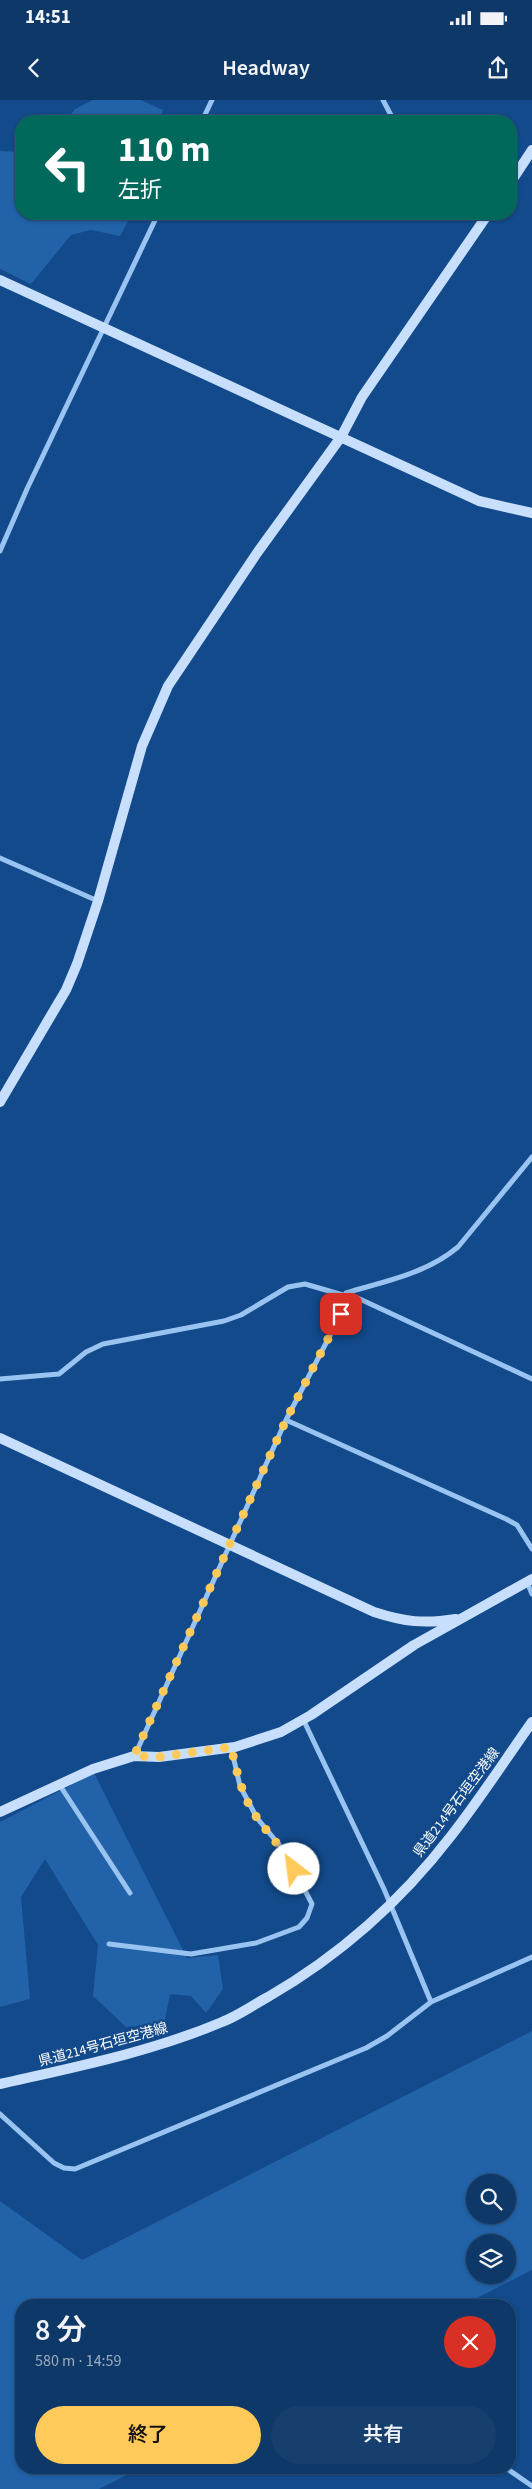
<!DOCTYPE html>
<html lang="ja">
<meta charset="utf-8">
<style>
body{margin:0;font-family:"Source Sans 3","Noto Sans JP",sans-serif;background:#173f6e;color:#f1f3f6;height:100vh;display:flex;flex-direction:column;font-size:19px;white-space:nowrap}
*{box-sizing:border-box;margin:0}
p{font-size:16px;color:#9bacc0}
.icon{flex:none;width:28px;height:28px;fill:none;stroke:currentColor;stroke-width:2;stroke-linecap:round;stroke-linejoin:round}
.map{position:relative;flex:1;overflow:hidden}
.drawer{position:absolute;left:15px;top:2199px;width:501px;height:175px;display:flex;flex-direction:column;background:#0e3868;border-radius:20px;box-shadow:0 1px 4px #0004,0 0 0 1px #2e527c}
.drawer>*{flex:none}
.guide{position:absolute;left:15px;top:15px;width:502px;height:105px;border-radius:20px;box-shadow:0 1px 4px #0004,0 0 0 1px #2e527c;background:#00695c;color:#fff;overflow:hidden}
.buttons{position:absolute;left:466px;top:2074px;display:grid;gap:10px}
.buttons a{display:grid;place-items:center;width:50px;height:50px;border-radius:50%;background:#0e3868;box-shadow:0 1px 4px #0004,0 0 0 1px #2e527c;font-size:25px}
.pin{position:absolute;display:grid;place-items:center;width:42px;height:42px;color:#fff;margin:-21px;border-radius:10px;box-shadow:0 2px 8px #0006}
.me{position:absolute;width:55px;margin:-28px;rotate:330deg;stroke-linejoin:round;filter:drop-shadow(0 0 4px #0008)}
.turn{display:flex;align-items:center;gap:18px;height:105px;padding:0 20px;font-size:22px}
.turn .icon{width:65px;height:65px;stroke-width:2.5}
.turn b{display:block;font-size:35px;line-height:42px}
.round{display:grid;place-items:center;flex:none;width:52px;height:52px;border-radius:26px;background:#173f6e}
.overview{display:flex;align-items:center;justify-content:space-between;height:85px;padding:0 20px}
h1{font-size:30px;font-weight:600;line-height:38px}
.button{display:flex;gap:10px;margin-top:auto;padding:10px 20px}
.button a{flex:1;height:58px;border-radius:30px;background:#ffca59;color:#111;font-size:20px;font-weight:600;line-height:58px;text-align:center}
.button a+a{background:#173f6e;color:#f1f3f6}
.status{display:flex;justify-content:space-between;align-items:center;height:35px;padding:0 25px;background:#0e3868;direction:ltr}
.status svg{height:14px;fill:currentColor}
header{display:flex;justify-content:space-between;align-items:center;height:65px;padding:0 20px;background:#0e3868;font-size:22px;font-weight:600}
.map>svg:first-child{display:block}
.green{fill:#2162a8;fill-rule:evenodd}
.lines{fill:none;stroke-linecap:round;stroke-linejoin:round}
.street{stroke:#99c3f1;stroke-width:5}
.secondary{stroke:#c7dffc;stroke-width:10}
.route{stroke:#ffca59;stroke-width:9;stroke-dasharray:0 16.2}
.labels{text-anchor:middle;stroke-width:4.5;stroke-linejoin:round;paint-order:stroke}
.street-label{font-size:14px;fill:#fff;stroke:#124a8b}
</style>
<div class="status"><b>14:51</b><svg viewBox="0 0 49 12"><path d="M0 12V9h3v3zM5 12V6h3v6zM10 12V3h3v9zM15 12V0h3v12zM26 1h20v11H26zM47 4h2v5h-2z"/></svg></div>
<header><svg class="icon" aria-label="back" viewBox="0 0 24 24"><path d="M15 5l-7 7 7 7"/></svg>Headway<svg class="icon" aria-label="share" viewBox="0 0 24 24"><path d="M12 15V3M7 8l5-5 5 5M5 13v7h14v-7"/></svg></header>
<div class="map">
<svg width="532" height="2389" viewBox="0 0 532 2389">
<rect width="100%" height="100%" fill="#124a8b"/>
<path class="green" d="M93 0H141L163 10 160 21H66L75 9Z
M0 51 21 52V114H132L120 136 91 130 71 135 31 184 0 169Z
M94 1673 187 1858 218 1855 223 1889 206 1913 191 1896 170 1894 164 1924 126 1927 93 1896 98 1845 45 1759 21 1797 30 1899 0 1907V1722Z
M532 1931V2170L463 2205H21V2368H141L99 2389H0V2101L82 2160ZM508 2082V2115H475V2082ZM475 2142H508V2175H475Z"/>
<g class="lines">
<path class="street" d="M383 0 394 21
M202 21 212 0
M0 451 27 389 158 114
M0 758 98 801
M346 1193C385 1181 426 1174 458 1147L532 1057
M349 1194 532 1279
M0 1279 59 1274 86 1252 103 1244 224 1221 241 1215 288 1187 305 1184 350 1197
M286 1320 506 1419 517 1425 532 1449
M527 1482 532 1494
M303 1619 384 1789 431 1902
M135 1655 286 1320 350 1197
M59 1684 130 1793
M109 1844 191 1854 256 1843 299 1827 307 1818 312 1804 285 1752 257 1718 240 1686 231 1647
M0 2014 54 2063 64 2068 75 2069 366 1948 387 1936 431 1902 532 1857
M506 2368 532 2386"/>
<path class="secondary" d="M511 82 532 50
M0 180 479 401 532 413
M0 1002 66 890 77 864 98 801 142 646 168 586 257 453 341 337 362 297 488 114
M0 1338 374 1512C405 1522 424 1524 456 1519
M0 1712 93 1669 134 1656 159 1657 235 1647 281 1632 311 1615 414 1545 532 1479
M0 1984C75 1967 151 1952 222 1922 238 1916 253 1905 268 1897 339 1856 401 1801 451 1736 480 1699 505 1660 532 1622"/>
</g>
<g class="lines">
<path class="route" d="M294 1769C284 1750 270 1736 258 1719 242 1698 237 1672 231 1647L159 1657 134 1656 286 1320 341 1214"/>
</g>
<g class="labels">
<g class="street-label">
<text transform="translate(456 1702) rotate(-53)" y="5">県道214号石垣空港線</text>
<text transform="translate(103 1944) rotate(-15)" y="5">県道214号石垣空港線</text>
</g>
</g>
</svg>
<div class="buttons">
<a><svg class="icon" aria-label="search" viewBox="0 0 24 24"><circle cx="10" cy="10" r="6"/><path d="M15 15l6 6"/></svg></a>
<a><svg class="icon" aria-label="layers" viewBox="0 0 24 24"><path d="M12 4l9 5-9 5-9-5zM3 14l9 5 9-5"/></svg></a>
</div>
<div class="pin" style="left:341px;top:1214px;background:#d93025"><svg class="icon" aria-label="arrive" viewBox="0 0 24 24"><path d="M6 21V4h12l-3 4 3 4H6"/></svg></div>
<svg class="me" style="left:294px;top:1769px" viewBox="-20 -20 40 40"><circle r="19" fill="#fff"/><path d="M0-13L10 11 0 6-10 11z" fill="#ffca59"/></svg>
<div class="guide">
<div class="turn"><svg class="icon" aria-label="left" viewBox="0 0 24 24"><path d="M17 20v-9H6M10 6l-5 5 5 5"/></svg><div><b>110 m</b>左折</div></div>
</div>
<section class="drawer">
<div class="overview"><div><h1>8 分</h1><p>580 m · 14:59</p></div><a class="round" style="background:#d93025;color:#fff"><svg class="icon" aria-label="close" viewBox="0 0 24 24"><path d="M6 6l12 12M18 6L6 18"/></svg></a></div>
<div class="button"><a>終了</a><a>共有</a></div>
</section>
</div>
